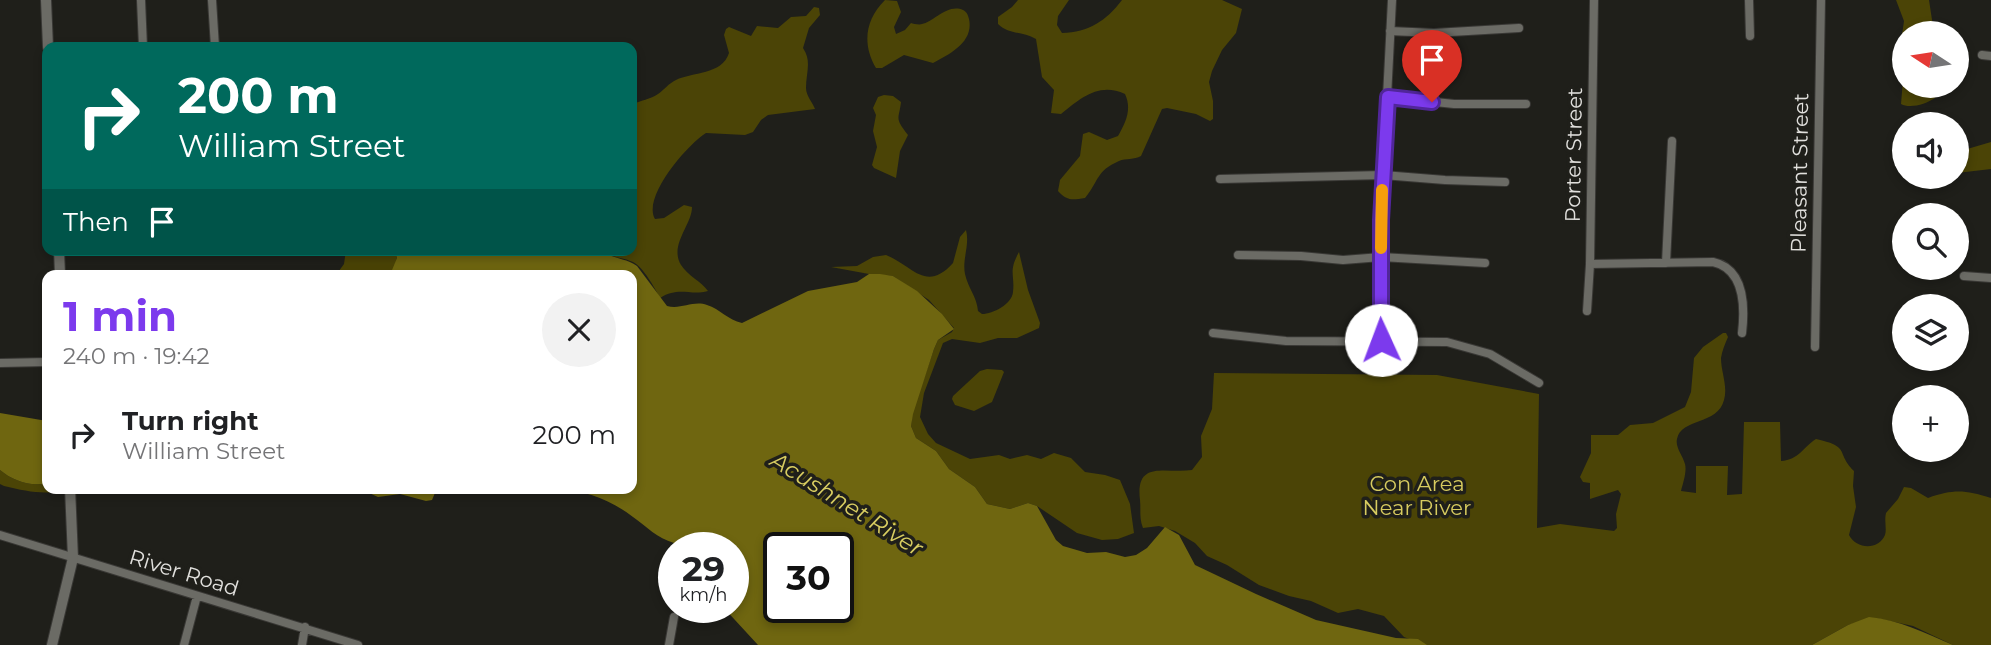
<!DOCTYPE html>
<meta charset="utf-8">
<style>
body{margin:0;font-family:Montserrat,sans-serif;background:#f2f2f2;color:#202124;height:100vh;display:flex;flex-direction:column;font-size:26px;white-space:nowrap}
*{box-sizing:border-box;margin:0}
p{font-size:23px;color:#757577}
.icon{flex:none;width:38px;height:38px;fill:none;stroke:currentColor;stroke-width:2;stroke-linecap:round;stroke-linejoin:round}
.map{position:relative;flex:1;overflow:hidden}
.sheet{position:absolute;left:42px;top:270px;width:595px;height:224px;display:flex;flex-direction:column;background:#fff;border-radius:14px;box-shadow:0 4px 10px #0003}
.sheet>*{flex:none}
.hud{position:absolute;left:42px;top:42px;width:595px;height:214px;border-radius:14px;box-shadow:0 4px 10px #0003;background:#00695c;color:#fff;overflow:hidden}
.needle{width:46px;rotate:282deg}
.tools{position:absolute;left:1892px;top:21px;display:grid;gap:14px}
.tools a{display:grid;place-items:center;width:77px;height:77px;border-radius:50%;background:#fff;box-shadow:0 4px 10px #0003;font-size:35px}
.speed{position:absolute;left:658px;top:532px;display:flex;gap:14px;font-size:35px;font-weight:700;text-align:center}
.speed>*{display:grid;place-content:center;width:91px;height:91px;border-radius:50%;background:#fff;box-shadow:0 4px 10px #0003;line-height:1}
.speed small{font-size:18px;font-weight:400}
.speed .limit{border:4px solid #111;border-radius:10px;background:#fff;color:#111}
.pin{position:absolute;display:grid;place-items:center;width:60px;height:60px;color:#fff;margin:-72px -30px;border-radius:50% 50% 50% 0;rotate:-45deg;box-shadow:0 0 7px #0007}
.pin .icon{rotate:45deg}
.me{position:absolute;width:77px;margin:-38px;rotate:358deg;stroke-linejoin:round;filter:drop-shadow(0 0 5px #0008)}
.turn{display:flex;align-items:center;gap:24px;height:147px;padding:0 21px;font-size:32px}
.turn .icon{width:91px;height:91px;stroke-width:2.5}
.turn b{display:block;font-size:49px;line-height:60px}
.then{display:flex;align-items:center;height:66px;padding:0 21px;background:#0003;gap:14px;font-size:26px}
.round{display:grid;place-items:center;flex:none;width:74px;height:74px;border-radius:37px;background:#f2f2f2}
.overview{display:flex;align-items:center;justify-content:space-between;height:119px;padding:0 21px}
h1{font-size:42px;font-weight:700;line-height:52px;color:#7c3aed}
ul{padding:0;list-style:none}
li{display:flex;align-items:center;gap:21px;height:91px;padding:0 21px}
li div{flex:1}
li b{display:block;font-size:26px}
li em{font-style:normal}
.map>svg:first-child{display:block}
.green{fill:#4b4406}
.water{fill:#6f6610;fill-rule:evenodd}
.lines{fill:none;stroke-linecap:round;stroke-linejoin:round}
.minor-casing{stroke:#393835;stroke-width:10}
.tertiary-casing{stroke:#393835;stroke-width:12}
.minor{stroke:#6b6b65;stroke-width:8}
.tertiary{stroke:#6b6b65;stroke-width:10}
.route-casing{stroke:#51269a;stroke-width:18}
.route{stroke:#7c3aed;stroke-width:12}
.slow{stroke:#f59e0b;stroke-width:12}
.labels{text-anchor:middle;stroke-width:7;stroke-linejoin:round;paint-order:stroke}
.street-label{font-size:21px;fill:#e1e0dd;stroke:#1f1f1a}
.park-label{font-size:21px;fill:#d7cb5f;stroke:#1f1f1a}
.water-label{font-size:23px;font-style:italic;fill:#d8cd61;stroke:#1f1f1a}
</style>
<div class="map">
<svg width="1991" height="645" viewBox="0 0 1991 645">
<rect width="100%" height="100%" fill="#1f1f1a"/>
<path class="green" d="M885 0 897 1 901 12 894 27 896 34 905 30 911 23C913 24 920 25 922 24 933 22 948 3 963 10 967 12 968 15 969 19 974 42 950 54 933 63L904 55 882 68H876C862 44 865 20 885 0Z
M1018 0H1069L1058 16 1057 25 1062 33C1089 32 1106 21 1122 0H1222L1242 9 1236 33 1222 50 1212 71 1209 82 1213 101V119L1210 121 1196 114 1167 108 1162 109 1141 156C1134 160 1126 158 1119 161 1096 171 1099 181 1085 198 1072 200 1067 201 1058 191L1060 180 1080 156 1083 134 1089 132 1107 140 1118 136C1126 122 1132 109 1125 94 1099 82 1081 98 1061 114L1051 113 1054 90 1042 77 1036 39C1023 31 1009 35 998 24V17L1012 7Z
M1896 0H1929L1934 33H1904V86H1936L1935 98C1926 104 1910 109 1901 104L1904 67 1901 42 1904 21Z
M814 7 819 8 820 15 809 28 803 48C812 61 806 73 806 88 806 96 813 103 815 109L768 115 761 120 753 132 745 135 706 133C687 145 642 197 655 219L664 218 684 205 692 207C692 225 669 245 681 265 688 276 701 281 708 291 690 296 679 286 660 298 654 287 644 268 633 262 622 257 611 258 601 250H632V104C640 101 651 99 658 94 665 89 668 84 676 80 692 72 722 75 729 53L724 35 726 29 729 27 751 36 757 26 778 28 791 17 806 16Z
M884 95 893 96 901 102C899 120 894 117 908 135L900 151 896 178 874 168 872 165 877 147 873 131 876 115 873 108 878 97Z
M1991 142V169L1957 173V152Z
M966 230C970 245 962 259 965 274 968 288 977 297 978 311L982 314C993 314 1012 304 1013 292 1015 274 1008 272 1019 252L1028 290 1040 323 1039 328 1017 338H998L980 343 952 339 943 343 924 393 920 417 928 434 936 443 970 459 999 455 1010 459 1027 455 1041 459 1054 453 1071 458 1085 472 1105 475 1120 480 1130 504 1134 533 1118 539 1102 540 1077 533 1037 506 1028 503 1010 509 987 504 975 487 949 469 936 451 916 438 911 426 912 414 934 349 938 340 952 332 954 328 929 300 893 276 869 274 831 267 857 266 873 257 886 255C913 266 926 293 953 263L960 237Z
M346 250H395C399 259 396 267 390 275H336L344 264Z
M1723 333H1726L1728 337C1725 344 1722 351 1721 358 1721 372 1728 386 1724 400 1718 425 1681 418 1677 439 1675 447 1683 456 1685 464 1687 472 1683 483 1681 491L1696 493V466H1728L1727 495 1742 494 1744 422H1780L1781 461C1799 460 1803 447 1816 439 1852 447 1835 452 1854 471L1853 486 1856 507 1849 535C1856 549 1878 551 1885 535 1887 528 1884 521 1886 513L1898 499 1904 487 1911 488 1928 498C1954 489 1965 490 1991 498V645H1953L1913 626 1876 618 1848 625 1812 645H1425L1404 637 1384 616 1358 609 1338 613 1311 601 1289 596 1259 585 1227 565 1207 556 1195 543 1175 531 1159 526 1143 528C1139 518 1141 510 1140 500 1135 459 1166 474 1192 470L1202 457 1201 436 1212 409 1214 373 1437 375 1539 394 1537 528 1560 524 1614 531 1617 528 1616 514 1621 494 1618 490 1590 499V483L1583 482 1580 477 1591 453V435H1618L1630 425 1653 423 1685 407 1691 392 1694 358 1703 347Z
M987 369 1002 370 1004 372 992 402 974 411 955 405 952 399 953 396 980 371Z
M0 470C13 481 31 487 47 483V488H75C49 496 29 492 4 486L0 484Z"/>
<path class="water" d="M395 250H601C612 259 626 258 637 266L667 306C681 310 693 300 707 305 720 309 728 320 742 323L808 291 857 282 869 274H880L893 276 917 291 942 314 954 329 938 340 934 349 913 414 911 426 916 438 936 451 949 469 975 487 987 504 1010 509 1028 503 1037 506 1056 540 1063 546 1087 553 1106 552 1125 557 1136 555 1147 548 1165 527 1179 535 1195 565 1256 594 1316 620 1396 638 1418 639 1427 645H758L723 607H733V548H676L674 543C657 538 647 527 633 517 611 500 585 490 557 489L553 493 541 488H632V275H390L397 258ZM779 548H838V607H779Z
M0 413 47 421V483C31 487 13 481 0 470Z
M358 488H437L432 500 426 501 400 494 378 497Z
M1869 617C1900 620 1925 633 1953 645H1812L1848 625Z"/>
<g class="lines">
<defs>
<path id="minor" d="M141 0 143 47
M212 0 215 47
M1749 0 1750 36
M1390 31 1434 33 1519 28
M1982 55 1991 56
M1388 97 1454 104H1526
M1220 179 1383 175 1445 180 1505 182
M1238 255 1301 256 1343 260 1381 257 1485 263
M1666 263 1672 141
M1590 264 1713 262C1745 269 1745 307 1742 333
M1964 276 1991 278
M1587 311 1590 264 1594 0
M1213 333 1286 341 1447 342 1490 354 1539 383
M1381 340 1383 175 1392 0
M1815 347 1821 0
M0 363 47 362
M0 535 358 645
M184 645 197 596
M302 645 305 627
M669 645 674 617"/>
<path id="tertiary" d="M46 0 48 47
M59 250 60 275
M52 645 73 558 70 488"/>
</defs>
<use href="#minor" class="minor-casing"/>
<use href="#tertiary" class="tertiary-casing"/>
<use href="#minor" class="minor"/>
<use href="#tertiary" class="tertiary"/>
</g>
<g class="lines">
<defs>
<path id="route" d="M1381 340V220L1388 97 1432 102"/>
</defs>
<use href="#route" class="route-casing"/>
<use href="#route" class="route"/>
<path class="slow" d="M1381 248 1382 190"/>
</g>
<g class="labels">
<g class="street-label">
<text transform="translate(1574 155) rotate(-89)" y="7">Porter Street</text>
<text transform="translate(1800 173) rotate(-89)" y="7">Pleasant Street</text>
<text transform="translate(184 573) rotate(17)" y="7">River Road</text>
</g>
<g class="park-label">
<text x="1417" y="491">Con Area<tspan x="1417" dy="24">Near River</tspan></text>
</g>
<g class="water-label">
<text transform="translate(847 504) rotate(32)" y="8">Acushnet River</text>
</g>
</g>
</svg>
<div class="tools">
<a><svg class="needle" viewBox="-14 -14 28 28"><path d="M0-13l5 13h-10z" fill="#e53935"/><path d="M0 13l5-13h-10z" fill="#757577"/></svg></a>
<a><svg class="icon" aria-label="sound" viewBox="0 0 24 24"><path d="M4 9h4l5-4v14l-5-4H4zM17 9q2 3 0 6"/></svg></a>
<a><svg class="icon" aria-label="search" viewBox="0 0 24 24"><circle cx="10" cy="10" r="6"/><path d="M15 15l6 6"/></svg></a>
<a><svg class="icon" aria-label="layers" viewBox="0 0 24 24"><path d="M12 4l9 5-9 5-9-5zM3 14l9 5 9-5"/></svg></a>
<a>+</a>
</div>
<div class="speed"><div>29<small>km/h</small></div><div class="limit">30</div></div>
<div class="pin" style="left:1432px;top:102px;background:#d93025"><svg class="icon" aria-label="arrive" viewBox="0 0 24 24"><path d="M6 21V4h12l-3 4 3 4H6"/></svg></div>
<svg class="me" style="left:1381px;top:340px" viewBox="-20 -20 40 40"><circle r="19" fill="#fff"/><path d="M0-13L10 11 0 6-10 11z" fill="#7c3aed"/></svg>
<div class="hud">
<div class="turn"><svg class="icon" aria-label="right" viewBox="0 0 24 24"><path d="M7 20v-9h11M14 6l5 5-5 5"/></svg><div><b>200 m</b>William Street</div></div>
<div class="then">Then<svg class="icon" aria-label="arrive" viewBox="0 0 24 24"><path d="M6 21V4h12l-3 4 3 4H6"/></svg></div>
</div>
<section class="sheet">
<div class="overview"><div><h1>1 min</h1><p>240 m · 19:42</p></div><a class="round"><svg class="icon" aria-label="close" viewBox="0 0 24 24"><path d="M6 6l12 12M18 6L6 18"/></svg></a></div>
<ul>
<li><svg class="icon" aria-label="right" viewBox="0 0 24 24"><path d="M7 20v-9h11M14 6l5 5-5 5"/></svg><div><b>Turn right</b><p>William Street</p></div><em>200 m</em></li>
</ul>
</section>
</div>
